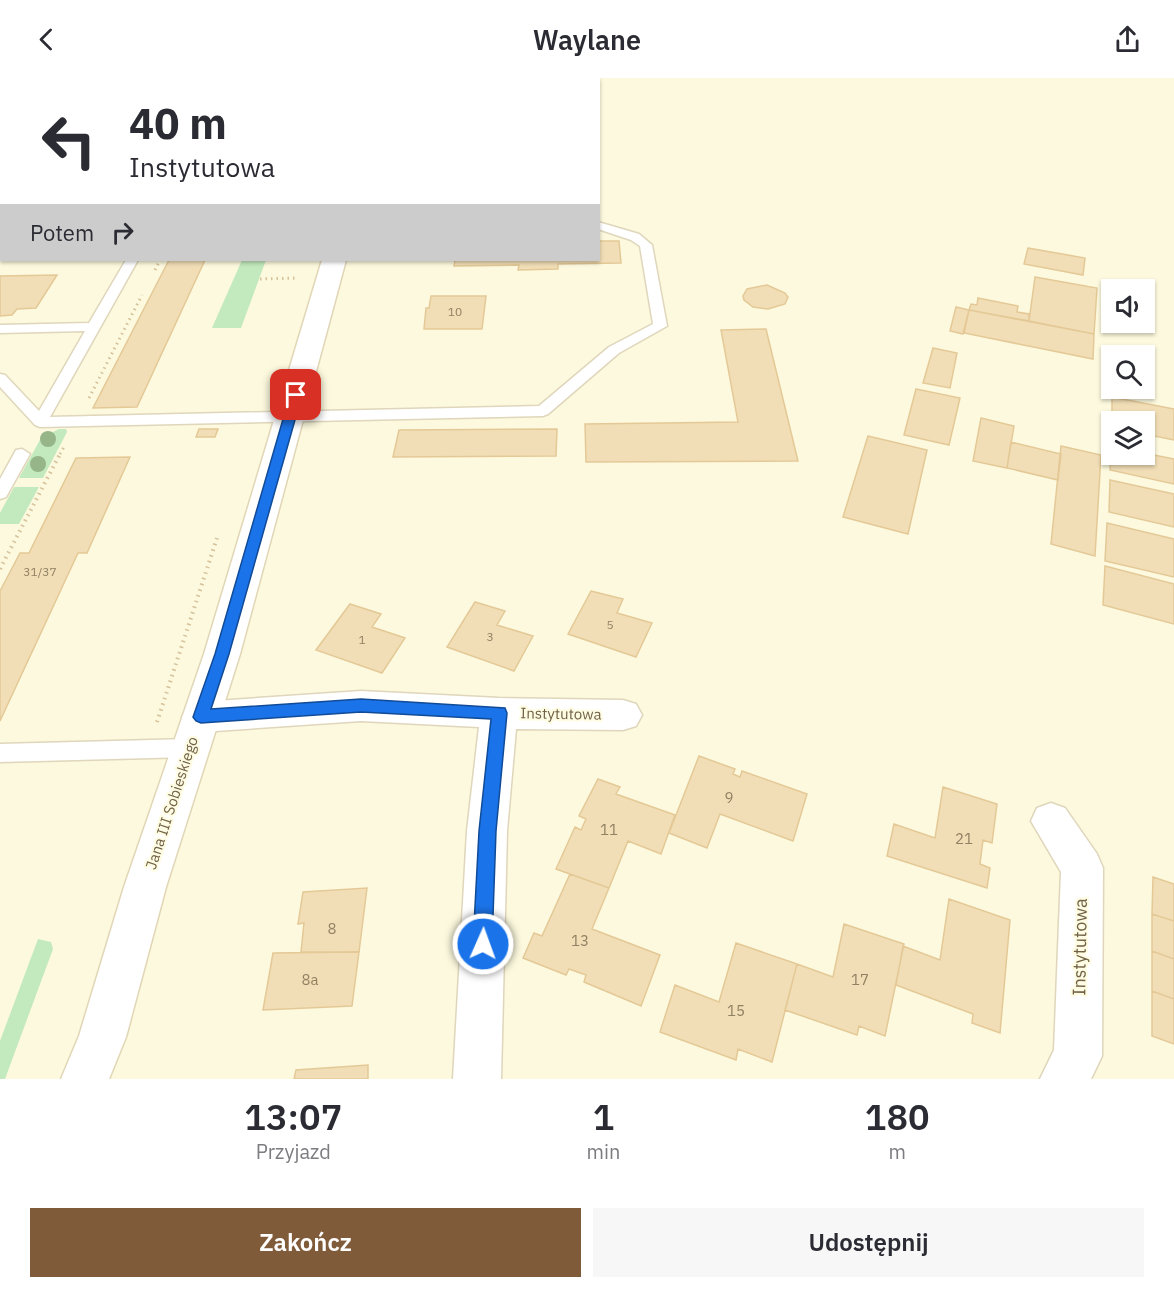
<!DOCTYPE html>
<html lang="pl">
<meta charset="utf-8">
<style>
body{margin:0;font-family:"IBM Plex Sans",sans-serif;background:#f7f7f7;color:#2b2b33;height:100vh;display:flex;flex-direction:column;font-size:22px;white-space:nowrap}
*{box-sizing:border-box;margin:0}
p{font-size:20px;color:#7c7c81}
.icon{flex:none;width:33px;height:33px;fill:none;stroke:currentColor;stroke-width:2;stroke-linecap:round;stroke-linejoin:round}
.map{position:relative;height:1001px;overflow:hidden}
.details{display:flex;flex-direction:column;background:#fff;flex:1}
.details>*{flex:none}
.banner{position:absolute;left:0px;top:0px;width:600px;height:183px;box-shadow:0 2px 4px #0004;background:#fff;color:#2b2b33;overflow:hidden}
.buttons{position:absolute;left:1101px;top:201px;display:grid;gap:12px}
.buttons a{display:grid;place-items:center;width:54px;height:54px;border-radius:0px;background:#fff;box-shadow:0 2px 4px #0004;font-size:30px}
.pin{position:absolute;display:grid;place-items:center;width:51px;height:51px;color:#fff;margin:-26px;border-radius:12px;box-shadow:0 3px 9px #0006}
.me{position:absolute;width:66px;margin:-33px;rotate:2deg;stroke-linejoin:round;filter:drop-shadow(0 0 4px #0008)}
.turn{display:flex;align-items:center;gap:21px;height:126px;padding:0 30px;font-size:27px}
.turn .icon{width:78px;height:78px;stroke-width:2.5}
.turn b{display:block;font-size:42px;line-height:51px}
.then{display:flex;align-items:center;height:57px;padding:0 30px;background:#0003;gap:12px;font-size:22px}
.eta{display:flex;justify-content:space-evenly;align-items:center;height:102px;text-align:center}
.eta b{font-size:36px;font-weight:600;line-height:42px}
.button{display:flex;gap:12px;margin-top:auto;padding:12px 30px}
.button a{flex:1;height:69px;border-radius:0px;background:#805b3a;color:#fff;font-size:24px;font-weight:600;line-height:69px;text-align:center}
.button a+a{background:#f7f7f7;color:#2b2b33}
header{display:flex;justify-content:space-between;align-items:center;height:78px;padding:0 30px;background:#fff;font-size:27px;font-weight:600}
.map>svg:first-child{display:block}
.green{fill:#c3e9be}
.building{fill:#f1deb6;stroke:#e4c997;stroke-width:1.5}
.lines{fill:none;stroke-linecap:round;stroke-linejoin:round}
.lane-casing{stroke:#dfd6bb;stroke-width:3}
.street-casing{stroke:#dfd6bb;stroke-width:3}
.secondary-casing{stroke:#e1d6b6;stroke-width:3}
.path-far1{stroke:#d5c19a;stroke-width:3;stroke-dasharray:1.5 4;stroke-linecap:butt}
.path{stroke:#d5c19a;stroke-width:4;stroke-dasharray:1.5 4.5;stroke-linecap:butt}
.lane{fill:#fff;fill-rule:evenodd}
.street{fill:#fff;fill-rule:evenodd}
.secondary{fill:#fff;fill-rule:evenodd}
.tree{fill:#96b588}
.route{fill:#1a73e8;stroke:#114b97;stroke-width:1.5}
.labels{text-anchor:middle;stroke-width:4.5;stroke-linejoin:round;paint-order:stroke}
.number-label{font-size:12px;fill:#918163}
.street-label{font-size:15px;fill:#716247;stroke:#fffce4}
.near-number-label{font-size:15px;fill:#918163}
.near-street-label{font-size:18px;fill:#716247;stroke:#fffce4}
</style>
<header><svg class="icon" aria-label="back" viewBox="0 0 24 24"><path d="M15 5l-7 7 7 7"/></svg>Waylane<svg class="icon" aria-label="share" viewBox="0 0 24 24"><path d="M12 15V3M7 8l5-5 5 5M5 13v7h14v-7"/></svg></header>
<div class="map">
<svg width="1174" height="1001" viewBox="0 0 1174 1001">
<rect width="100%" height="100%" fill="#fcf9de"/>
<path class="green" d="M242 182H266L241 250H212Z
M59 351H66L67 354 43 400H19L41 360Z
M14 409H39L19 446H0V435Z
M38 861 51 864 53 871 5 1001H0V963Z"/>
<path class="building" d="M598 163H619L621 185 558 186V191L518 192 519 187 454 188 455 182H598Z
M1028 170 1085 180 1083 197 1024 186Z
M169 182H205L137 329 93 330Z
M57 197 36 230 17 231 12 237 0 238V198Z
M1035 199 1097 210 1094 256 1029 243Z
M767 207 785 215 788 219 785 226 768 231 753 229 744 222 743 218 747 211Z
M431 218H486L482 251H424L426 230H429Z
M978 220 1018 228 1017 234 1029 236V243L969 232 971 226 977 227Z
M956 229 969 232 963 256 950 253Z
M969 232 1094 256 1093 281 964 255Z
M766 251 798 383 586 384 585 346 738 344 721 252Z
M933 270 957 275 950 310 923 305Z
M916 311 960 320 949 367 904 357Z
M1112 319 1174 331V362L1144 356V344H1112Z
M981 340 1014 348 1007 390 973 383Z
M199 351H218L215 359H196Z
M557 351 556 378 393 379 399 352Z
M868 358 927 372 908 456 843 439Z
M1011 364 1061 376 1058 402 1007 390Z
M1061 368 1101 377 1095 478 1051 466Z
M1111 368 1112 376 1144 375 1174 381V406L1110 392Z
M130 379 87 475H78L0 643V513L20 475H29L76 380Z
M1110 402 1174 416V449L1109 434Z
M1107 445 1174 461V499L1105 483Z
M1105 488 1174 506V546L1103 527Z
M591 513 623 521 617 535 652 545 636 579 568 556Z
M475 524 505 533 497 547 533 558 514 593 447 569Z
M350 526 381 536 372 549 405 560 382 595 316 572Z
M699 678 735 691 733 696 740 699 742 693 807 716 793 763 720 736 707 770 669 755Z
M598 701 620 709 616 716 675 737 661 776 628 763 609 810 556 791 575 749 581 752 586 741 579 738Z
M943 709 997 726 992 765 983 762 980 786 990 790 987 810 887 778 894 746 935 760Z
M570 796 609 810 592 851 660 877 641 928 584 904 586 897 569 891 566 897 523 880 534 855 542 858Z
M1153 799 1174 806V843L1152 836Z
M367 810 359 874H301L304 845 298 846 303 814Z
M949 821 1010 842 1000 955 972 945 973 936 896 907 903 868 940 882Z
M1152 836 1174 843V881L1152 873Z
M844 846 904 866 885 958 859 948 857 957 785 932 797 886 833 899Z
M736 865 797 886 772 984 738 971 736 982 660 954 675 907 719 924Z
M1152 873 1174 881V921L1152 913Z
M359 874 352 928 263 932 273 875Z
M1152 913 1174 921V966L1152 958Z
M368 987V1001H294L296 992Z"/>
<g class="lines">
<defs>
<path id="lane" d="M567 0H578L566 2Z
M598 144 639 156 652 167 667 248 619 275 548 336 543 338 40 349 35 347 0 309V296L5 297 39 333 85 253 0 255V247L89 245 126 182H138L50 339 539 328 609 269 653 246 640 168 631 162 598 151Z
M22 371 30 376 6 419 0 421V401L16 372Z
M189 661 196 664 199 670 196 676 189 679 0 684V666Z"/>
<path id="street" d="M361 613 499 620 623 622 636 626 642 637 636 648 623 652 516 651 507 753 501 1001H453L467 753 479 649 361 643 201 654 188 650 182 639 188 628 201 624Z
M1051 725 1065 730 1097 776 1103 790 1102 978 1091 1001H1040L1054 972 1061 794 1031 743 1037 730Z"/>
<path id="secondary" d="M378 0H396V2H378Z
M0 8H2V18H0Z
M322 182H346L240 576 166 809 126 959 109 1001H61L79 958 124 809 204 576Z"/>
</defs>
<use href="#lane" class="lane-casing"/>
<use href="#street" class="street-casing"/>
<use href="#secondary" class="secondary-casing"/>
<path class="path-far1" d="M155 192 160 182
M260 201 298 200
M89 320 142 217
M60 376 65 367"/>
<path class="path" d="M0 491 61 374
M157 644 217 460"/>
<use href="#lane" class="lane"/>
<use href="#street" class="street"/>
<use href="#secondary" class="secondary"/>
</g>
<g class="tree">
<circle cx="48" cy="361" r="8"/>
<circle cx="38" cy="386" r="8"/>
</g>
<path class="route" d="M296 313 302 317 229 576 211 631 361 621 505 630 507 635 496 753 492 866 489 872 483 875 476 872 473 866 479 753 491 641 361 634 201 645 196 643 193 639 215 576 290 317Z"/>
<g class="labels">
<g class="number-label">
<text x="455" y="238">10</text>
<text x="40" y="498">31/37</text>
<text x="610" y="551">5</text>
<text x="490" y="563">3</text>
<text x="362" y="566">1</text>
</g>
<g class="street-label">
<text transform="translate(561 636) rotate(1)" y="5">Instytutowa</text>
<text transform="translate(172 725) rotate(-72)" y="5">Jana III Sobieskiego</text>
</g>
<g class="near-number-label">
<text x="729" y="725">9</text>
<text x="609" y="757">11</text>
<text x="964" y="766">21</text>
<text x="332" y="856">8</text>
<text x="580" y="868">13</text>
<text x="310" y="907">8a</text>
<text x="860" y="907">17</text>
<text x="736" y="938">15</text>
</g>
<g class="near-street-label">
<text transform="translate(1080 869) rotate(-89)" y="6">Instytutowa</text>
</g>
</g>
</svg>
<div class="buttons">
<a><svg class="icon" aria-label="sound" viewBox="0 0 24 24"><path d="M4 9h4l5-4v14l-5-4H4zM17 9q2 3 0 6"/></svg></a>
<a><svg class="icon" aria-label="search" viewBox="0 0 24 24"><circle cx="10" cy="10" r="6"/><path d="M15 15l6 6"/></svg></a>
<a><svg class="icon" aria-label="layers" viewBox="0 0 24 24"><path d="M12 4l9 5-9 5-9-5zM3 14l9 5 9-5"/></svg></a>
</div>
<div class="pin" style="left:296px;top:317px;background:#d93025"><svg class="icon" aria-label="arrive" viewBox="0 0 24 24"><path d="M6 21V4h12l-3 4 3 4H6"/></svg></div>
<svg class="me" style="left:483px;top:866px" viewBox="-20 -20 40 40"><circle r="17" fill="#1a73e8" stroke="#fff" stroke-width="3"/><path d="M0-11L8 9 0 5-8 9z" fill="#fff"/></svg>
<div class="banner">
<div class="turn"><svg class="icon" aria-label="left" viewBox="0 0 24 24"><path d="M17 20v-9H6M10 6l-5 5 5 5"/></svg><div><b>40 m</b>Instytutowa</div></div>
<div class="then">Potem<svg class="icon" aria-label="right" viewBox="0 0 24 24"><path d="M7 20v-9h11M14 6l5 5-5 5"/></svg></div>
</div>
</div>
<section class="details">
<div class="eta">
<div><b>13:07</b><p>Przyjazd</p></div>
<div><b>1</b><p>min</p></div>
<div><b>180</b><p>m</p></div>
</div>
<div class="button"><a>Zakończ</a><a>Udostępnij</a></div>
</section>
